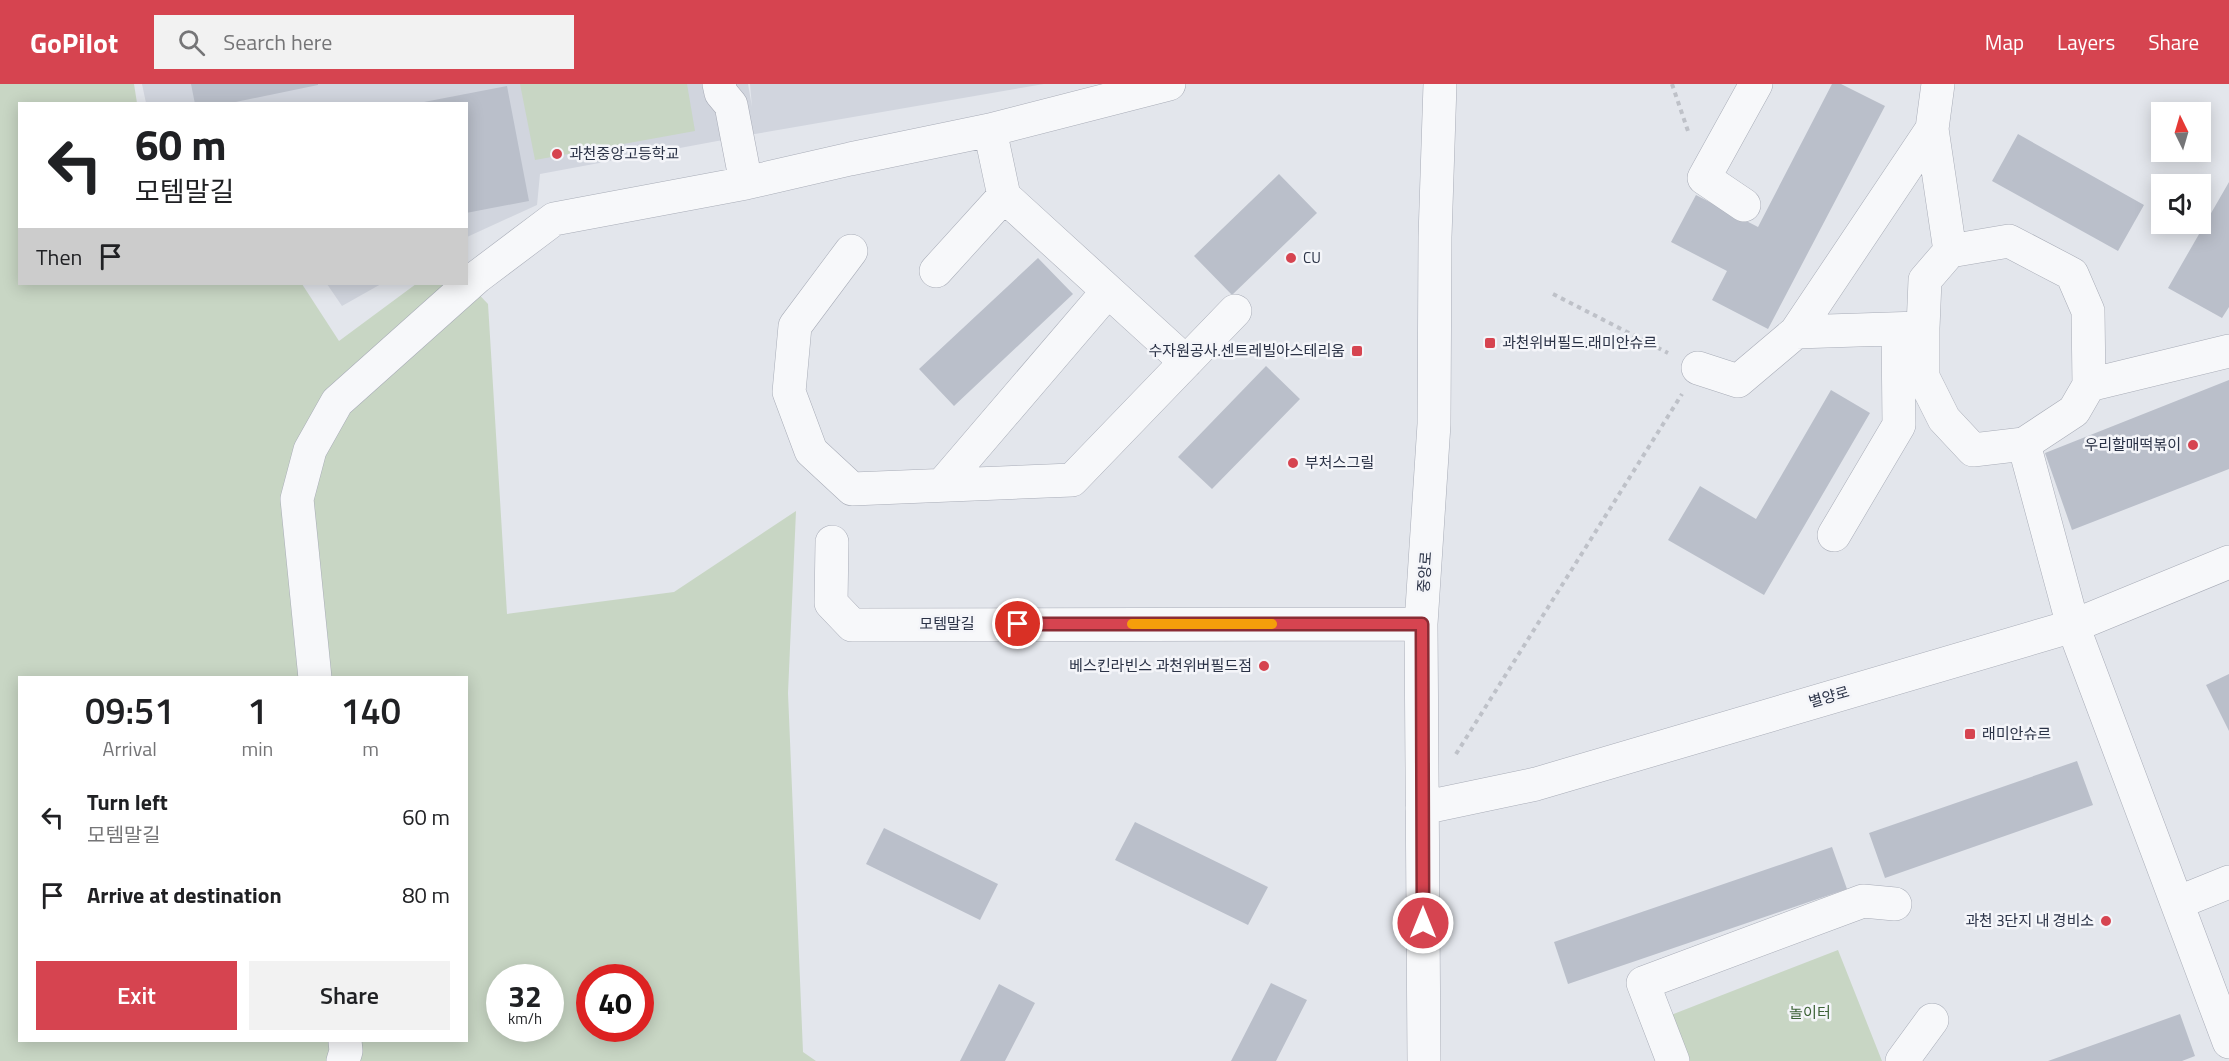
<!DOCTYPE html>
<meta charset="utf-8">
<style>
body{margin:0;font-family:"Titillium Web","Noto Sans KR",sans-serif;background:#f2f2f2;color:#202124;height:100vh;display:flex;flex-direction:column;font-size:22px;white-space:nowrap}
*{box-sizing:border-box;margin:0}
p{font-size:20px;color:#757577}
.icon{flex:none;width:33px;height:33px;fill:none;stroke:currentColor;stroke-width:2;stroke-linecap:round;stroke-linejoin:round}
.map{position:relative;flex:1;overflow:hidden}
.drawer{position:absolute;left:18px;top:592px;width:450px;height:366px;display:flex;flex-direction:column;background:#fff;border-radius:0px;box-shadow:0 3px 15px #0003}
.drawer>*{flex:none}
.top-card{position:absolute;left:18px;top:18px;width:450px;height:183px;border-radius:0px;box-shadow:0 3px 15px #0003;background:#fff;color:#202124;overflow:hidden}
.needle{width:39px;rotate:355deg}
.tools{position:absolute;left:2151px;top:18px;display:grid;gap:12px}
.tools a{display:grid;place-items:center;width:60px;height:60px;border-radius:0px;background:#fff;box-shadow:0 3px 15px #0003;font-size:30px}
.speed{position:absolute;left:486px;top:880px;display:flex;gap:12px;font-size:30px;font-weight:700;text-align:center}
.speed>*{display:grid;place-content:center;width:78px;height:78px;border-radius:50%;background:#fff;box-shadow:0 3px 15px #0003;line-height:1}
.speed small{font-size:15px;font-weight:400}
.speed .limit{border:9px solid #d22;background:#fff;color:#111}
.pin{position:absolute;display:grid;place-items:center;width:51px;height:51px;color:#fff;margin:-26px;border:3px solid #fff;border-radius:50%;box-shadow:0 2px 6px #0007}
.me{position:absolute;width:66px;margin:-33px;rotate:0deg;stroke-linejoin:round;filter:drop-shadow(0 0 4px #0008)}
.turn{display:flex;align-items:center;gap:21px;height:126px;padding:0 18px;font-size:27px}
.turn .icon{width:78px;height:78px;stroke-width:2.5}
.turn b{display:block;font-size:42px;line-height:51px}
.then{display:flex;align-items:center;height:57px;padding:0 18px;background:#0003;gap:12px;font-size:22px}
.eta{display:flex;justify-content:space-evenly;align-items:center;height:102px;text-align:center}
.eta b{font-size:36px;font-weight:600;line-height:42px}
.primary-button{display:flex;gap:12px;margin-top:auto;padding:12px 18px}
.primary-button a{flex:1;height:69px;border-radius:0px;background:#d64450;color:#fff;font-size:24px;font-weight:600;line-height:69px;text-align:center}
.primary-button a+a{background:#f2f2f2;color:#202124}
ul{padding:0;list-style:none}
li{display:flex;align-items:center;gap:18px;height:78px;padding:0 18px}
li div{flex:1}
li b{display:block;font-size:22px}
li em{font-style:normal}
header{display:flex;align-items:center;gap:36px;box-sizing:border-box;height:84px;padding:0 30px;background:#d64450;color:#fff}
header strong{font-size:28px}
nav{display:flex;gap:33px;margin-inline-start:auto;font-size:21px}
.search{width:420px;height:54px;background:#f2f2f2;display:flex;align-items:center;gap:15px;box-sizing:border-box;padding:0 21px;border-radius:0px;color:#757577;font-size:22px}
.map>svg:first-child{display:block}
.built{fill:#d1d5de}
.green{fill:#c8d6c4;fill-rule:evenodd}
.building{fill:#babfca}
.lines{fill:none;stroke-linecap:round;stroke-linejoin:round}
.minor-casing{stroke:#a8acb7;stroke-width:34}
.path{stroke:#bec1c8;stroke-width:4;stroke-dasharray:4.5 4.5;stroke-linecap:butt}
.minor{stroke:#f7f8fa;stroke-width:33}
.route-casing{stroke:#8b2c34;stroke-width:15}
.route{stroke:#d64450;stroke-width:10}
.slow{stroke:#f59e0b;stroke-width:10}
.poi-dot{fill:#d64450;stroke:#f4f5f9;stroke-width:2}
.labels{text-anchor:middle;stroke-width:5;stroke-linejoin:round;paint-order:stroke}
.poi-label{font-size:15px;fill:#2a3246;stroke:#f4f5f9;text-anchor:start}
.street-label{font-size:15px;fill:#2a3246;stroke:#f4f5f9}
.park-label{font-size:15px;fill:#3c6236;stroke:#f4f5f9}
</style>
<header>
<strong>GoPilot</strong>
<div class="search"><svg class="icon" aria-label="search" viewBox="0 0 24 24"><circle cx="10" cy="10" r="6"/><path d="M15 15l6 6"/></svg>Search here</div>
<nav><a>Map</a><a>Layers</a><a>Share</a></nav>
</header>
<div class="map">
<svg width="2229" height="977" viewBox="0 0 2229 977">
<rect width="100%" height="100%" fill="#e3e6ec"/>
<path class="built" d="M142 0H748L752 23 750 0H1044L755 50 540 90 537 121 467 153 466 20 146 19Z
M327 200H381L342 222Z"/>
<path class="green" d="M0 0H134L137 19 20 20V200H302L339 257 416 200 467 198 488 220 507 530 674 508 796 427 788 609 803 968 816 977H0ZM20 594H466V957H20ZM500 894H550V945H500ZM590 894H640V945H590Z
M520 0H687L695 47 535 76Z
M1838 866 1882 977H1689L1671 931Z"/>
<path class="building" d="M191 0H318V1L226 20H195Z
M1832 0H1841L1885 22 1768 245 1712 216 1727 187 1671 158 1696 111 1758 143Z
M507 2 529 117 466 129V20L424 18Z
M2018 50 2144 121 2118 167 1992 97Z
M1279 90 1317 129 1232 211 1194 172Z
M2229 98V223L2222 234 2168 204Z
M1038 174 1073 210 954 322 919 285Z
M1266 282 1300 315 1212 405 1178 373Z
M2229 296V385L2072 446 2045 369Z
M1831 306 1870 329 1764 511 1668 456 1700 402 1756 435Z
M2229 590V647L2206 601Z
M2077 677 2093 721 1885 794 1869 749Z
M1135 738 1268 803 1248 841 1115 776Z
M884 744 998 800 980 836 866 780Z
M1832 763 1847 805 1568 900 1554 858Z
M1271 899 1307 916 1276 977H1231Z
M999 900 1035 919 1005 977H960Z
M2180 930 2195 972 2182 977H2048Z"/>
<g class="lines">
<defs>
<path id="minor" d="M719 0 721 9 731 21 746 99
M1938 0 1932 45 1950 167
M990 46 1004 112 1186 278
M1744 121 1704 94 1756 0
M2009 157 2072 190 2088 227 2089 301 2074 327 2024 360 1973 366 1944 335 1923 293V244L1925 196 1950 167Z
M851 167 795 242 789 308 811 367 852 405 1072 396 1235 227
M936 187 1004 112
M1796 248 1920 244
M1698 284 1738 297 1796 248 1932 45
M2089 301 2229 267
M2024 360 2073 542 2229 958
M942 401 1108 207
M1834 451 1899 341 1898 245
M832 458 831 519 852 541 1421 540
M315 594 297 415 310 366 337 318 477 193 554 135 746 99 850 75 990 46 1169 0
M1422 724 1536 700 2073 542 2229 478
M2177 819 2229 798
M343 977 346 967 345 957
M1424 977 1421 540 1434 340 1435 153 1440 0
M1673 977 1643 899 1863 817 1895 820
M1902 977 1932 936"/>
</defs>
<use href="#minor" class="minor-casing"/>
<path class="path" d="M1672 0 1689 50
M1553 210 1668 269
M1456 670 1682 310"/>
<use href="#minor" class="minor"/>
</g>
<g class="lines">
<defs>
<path id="route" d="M1018 540H1422L1423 839"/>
</defs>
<use href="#route" class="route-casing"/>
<use href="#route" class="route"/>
<path class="slow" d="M1132 540H1272"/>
</g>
<g class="poi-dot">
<circle cx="557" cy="70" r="6"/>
<circle cx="1291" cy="174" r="6"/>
<rect x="1484" y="253" width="12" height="12" rx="3"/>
<rect x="1351" y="261" width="12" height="12" rx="3"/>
<circle cx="2193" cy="361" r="6"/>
<circle cx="1293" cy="379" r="6"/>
<circle cx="1264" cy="582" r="6"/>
<rect x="1964" y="644" width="12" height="12" rx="3"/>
<circle cx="2106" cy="837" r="6"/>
</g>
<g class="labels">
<g class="poi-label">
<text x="569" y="75">과천중앙고등학교</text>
<text x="1303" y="179">CU</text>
<text x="1502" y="264">과천위버필드.래미안슈르</text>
<text x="1345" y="272" text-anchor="end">수자원공사.센트레빌아스테리움</text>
<text x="2181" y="366" text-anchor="end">우리할매떡볶이</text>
<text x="1305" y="384">부처스그릴</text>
<text x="1252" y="587" text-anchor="end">베스킨라빈스 과천위버필드점</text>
<text x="1982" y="655">래미안슈르</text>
<text x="2094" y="842" text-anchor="end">과천 3단지 내 경비소</text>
</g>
<g class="street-label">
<text transform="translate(1425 488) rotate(-86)" y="5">중앙로</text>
<text x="947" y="545">모템말길</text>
<text transform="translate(1829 613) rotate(-16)" y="5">별양로</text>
</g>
<g class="park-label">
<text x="1810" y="934">놀이터</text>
</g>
</g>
</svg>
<div class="tools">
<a><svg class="needle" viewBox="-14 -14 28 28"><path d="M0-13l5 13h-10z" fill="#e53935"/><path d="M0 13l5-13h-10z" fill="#757577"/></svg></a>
<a><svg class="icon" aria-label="sound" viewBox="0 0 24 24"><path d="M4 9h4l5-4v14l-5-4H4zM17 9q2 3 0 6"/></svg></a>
</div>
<div class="speed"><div>32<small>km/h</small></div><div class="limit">40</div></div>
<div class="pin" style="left:1018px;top:540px;background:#d93025"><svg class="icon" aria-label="arrive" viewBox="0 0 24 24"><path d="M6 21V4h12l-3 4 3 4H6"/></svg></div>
<svg class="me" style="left:1423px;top:839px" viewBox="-20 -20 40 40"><circle r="17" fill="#d64450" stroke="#fff" stroke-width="3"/><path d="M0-11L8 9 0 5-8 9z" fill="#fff"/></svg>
<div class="top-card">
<div class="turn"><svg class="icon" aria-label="left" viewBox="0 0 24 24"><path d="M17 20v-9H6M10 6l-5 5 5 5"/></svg><div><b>60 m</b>모템말길</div></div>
<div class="then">Then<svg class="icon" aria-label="arrive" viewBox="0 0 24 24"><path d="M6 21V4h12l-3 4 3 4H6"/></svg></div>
</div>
<section class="drawer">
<div class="eta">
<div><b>09:51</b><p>Arrival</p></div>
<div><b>1</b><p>min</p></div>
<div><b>140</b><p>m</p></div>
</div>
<ul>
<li><svg class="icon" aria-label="left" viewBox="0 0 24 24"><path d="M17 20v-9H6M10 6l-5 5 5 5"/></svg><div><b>Turn left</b><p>모템말길</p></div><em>60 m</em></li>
<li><svg class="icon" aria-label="arrive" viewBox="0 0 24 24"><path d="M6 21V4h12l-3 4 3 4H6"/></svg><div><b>Arrive at destination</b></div><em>80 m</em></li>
</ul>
<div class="primary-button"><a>Exit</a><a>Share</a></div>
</section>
</div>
